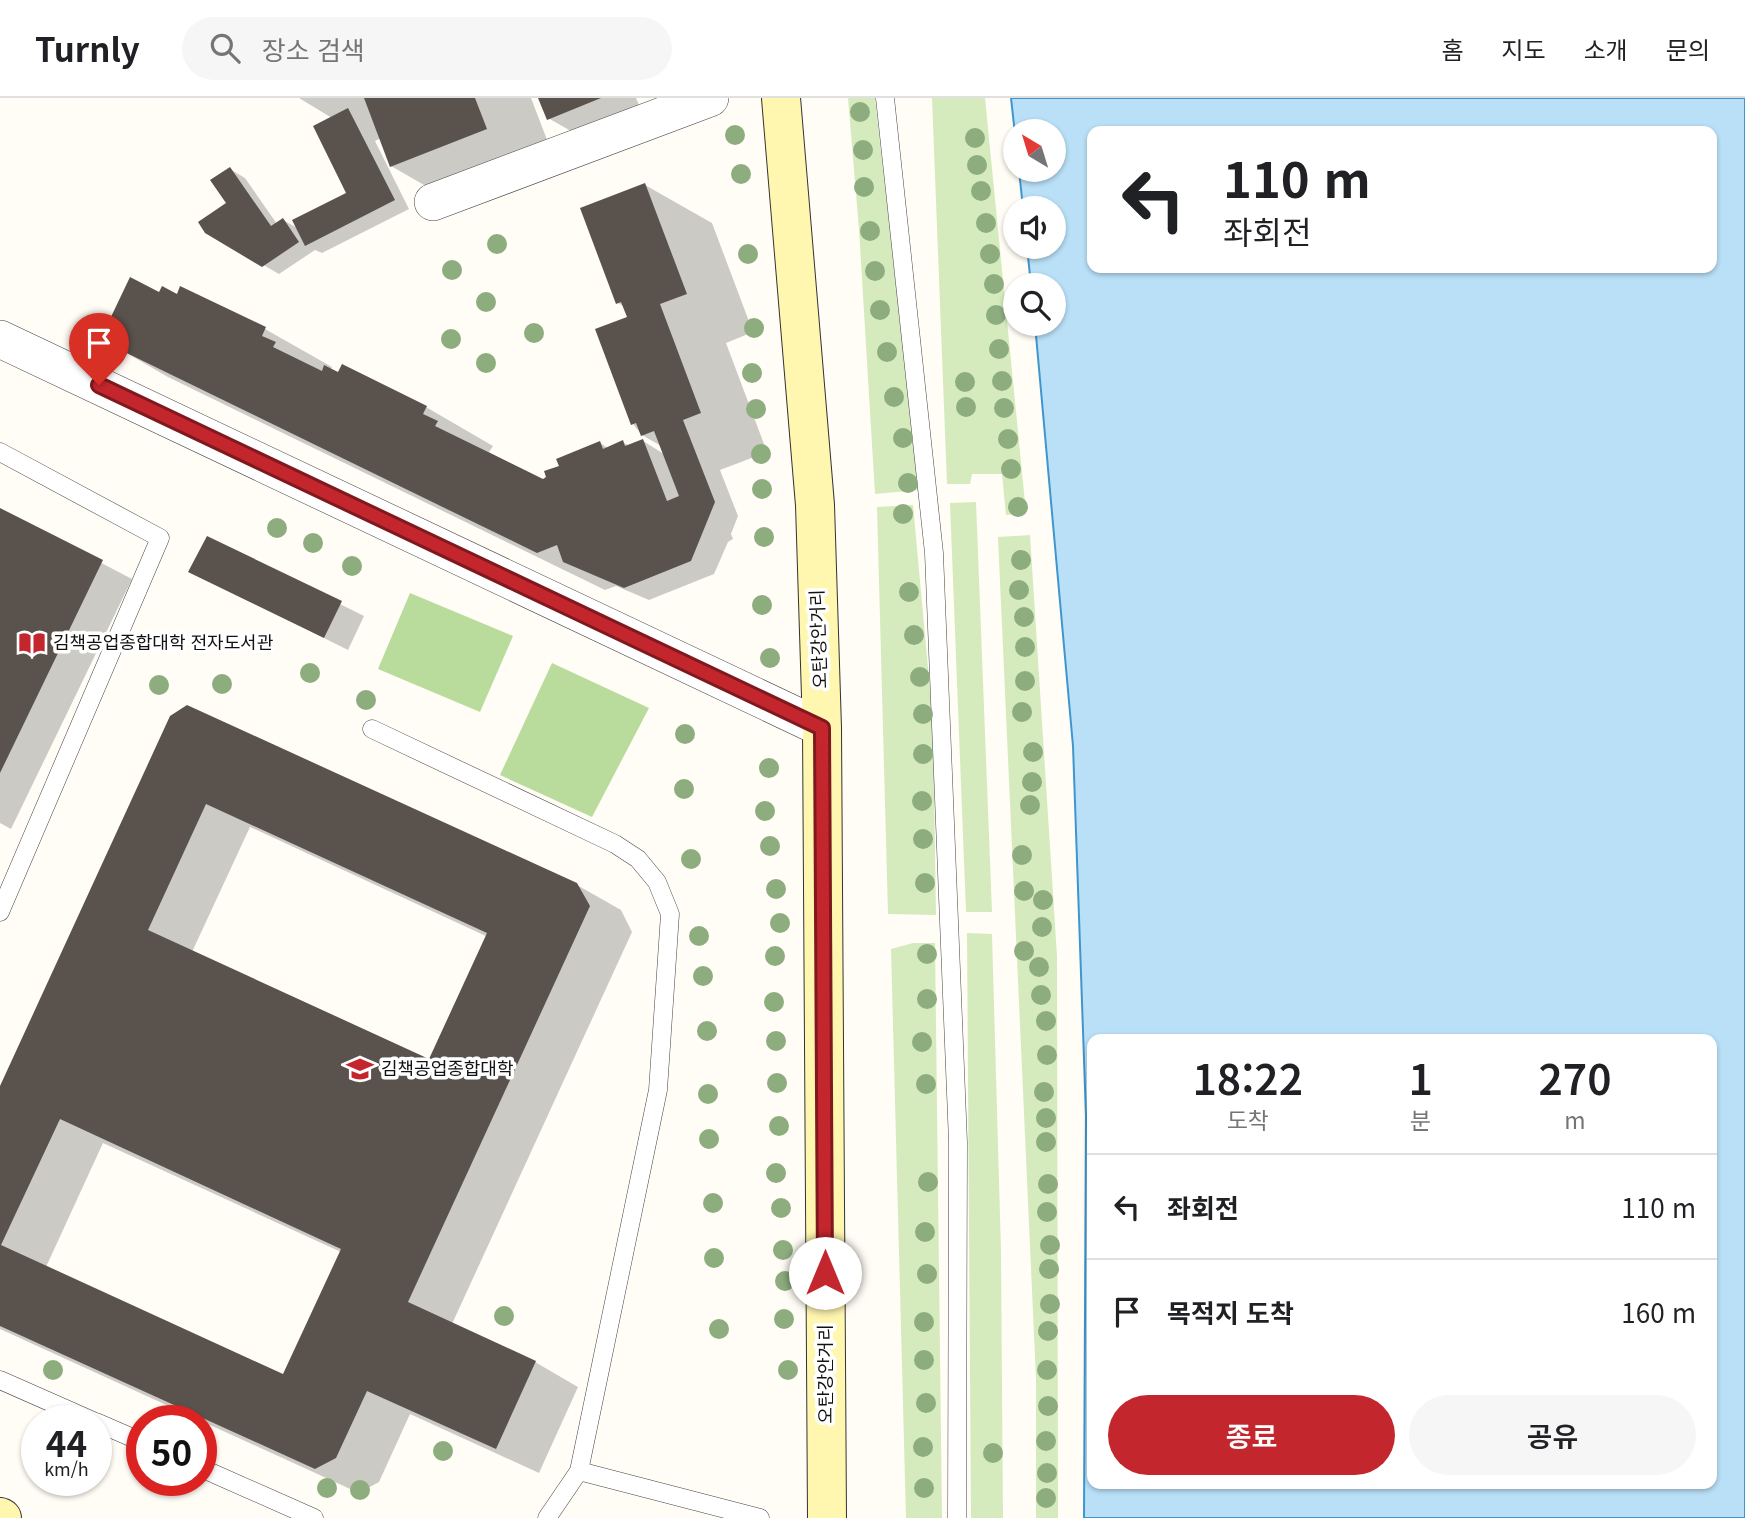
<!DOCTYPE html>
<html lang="ko">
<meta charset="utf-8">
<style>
body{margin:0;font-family:Georgia,"Noto Sans KR",serif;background:#f6f6f6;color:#202124;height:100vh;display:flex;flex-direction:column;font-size:26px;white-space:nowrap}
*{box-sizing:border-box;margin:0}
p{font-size:23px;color:#757577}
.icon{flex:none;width:38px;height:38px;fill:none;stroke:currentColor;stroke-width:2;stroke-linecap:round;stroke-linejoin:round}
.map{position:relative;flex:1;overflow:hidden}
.drawer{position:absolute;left:1087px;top:936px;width:630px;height:455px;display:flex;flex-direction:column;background:#fff;border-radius:14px;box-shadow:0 2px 5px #0004}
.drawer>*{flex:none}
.hud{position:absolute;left:1087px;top:28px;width:630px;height:147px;border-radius:14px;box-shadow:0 2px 5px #0004;background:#fff;color:#202124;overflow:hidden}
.needle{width:46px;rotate:322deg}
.controls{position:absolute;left:1003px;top:21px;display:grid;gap:14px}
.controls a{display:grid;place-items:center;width:63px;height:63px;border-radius:50%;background:#fff;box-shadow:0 2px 5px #0004;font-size:35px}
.speed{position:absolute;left:21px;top:1307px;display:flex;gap:14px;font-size:35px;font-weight:700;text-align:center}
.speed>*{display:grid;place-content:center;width:91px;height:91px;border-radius:50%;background:#fff;box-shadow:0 2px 5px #0004;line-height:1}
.speed small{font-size:18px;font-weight:400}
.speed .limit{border:10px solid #d22;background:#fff;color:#111}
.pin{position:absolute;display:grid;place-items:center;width:60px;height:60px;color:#fff;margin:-72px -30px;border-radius:50% 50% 50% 0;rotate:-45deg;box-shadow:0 0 7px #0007}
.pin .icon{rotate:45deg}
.me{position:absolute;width:77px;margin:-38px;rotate:0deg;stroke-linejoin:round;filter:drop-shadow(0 0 5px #0008)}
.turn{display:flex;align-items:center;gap:24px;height:147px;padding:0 21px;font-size:32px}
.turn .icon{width:91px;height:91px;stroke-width:2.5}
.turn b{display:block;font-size:49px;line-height:60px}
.eta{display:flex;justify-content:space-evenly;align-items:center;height:119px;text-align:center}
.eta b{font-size:42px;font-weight:600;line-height:49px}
.button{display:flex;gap:14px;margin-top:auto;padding:14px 21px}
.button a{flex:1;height:80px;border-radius:42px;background:#c4262e;color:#fff;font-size:28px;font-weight:600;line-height:80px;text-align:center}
.button a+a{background:#f6f6f6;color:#202124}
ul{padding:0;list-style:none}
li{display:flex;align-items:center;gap:21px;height:105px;padding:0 21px;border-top:2px solid #e0e0e0}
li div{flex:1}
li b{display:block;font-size:26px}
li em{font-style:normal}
header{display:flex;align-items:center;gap:42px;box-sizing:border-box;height:98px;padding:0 35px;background:#fff;border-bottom:2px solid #e0e0e0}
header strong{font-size:33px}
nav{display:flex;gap:38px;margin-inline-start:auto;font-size:24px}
.search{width:490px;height:63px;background:#f6f6f6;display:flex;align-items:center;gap:18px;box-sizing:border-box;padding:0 24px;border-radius:38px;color:#757577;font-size:26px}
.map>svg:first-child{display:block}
.green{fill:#d5ebbd}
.forest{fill:#b9dc9c}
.water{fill:#b9e0f7;stroke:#3f96cf;stroke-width:2;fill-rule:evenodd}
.shadow{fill:#0003;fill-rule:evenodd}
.building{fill:#5a524d;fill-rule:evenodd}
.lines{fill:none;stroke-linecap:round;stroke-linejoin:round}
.lane-casing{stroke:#444;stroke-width:19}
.street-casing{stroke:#444;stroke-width:38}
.secondary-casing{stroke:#333;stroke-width:40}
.lane{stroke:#fff;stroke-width:18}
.street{stroke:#fff;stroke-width:37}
.secondary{stroke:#fff6b0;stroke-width:38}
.tree{fill:#8dad7f}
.route-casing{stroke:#7f191e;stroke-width:18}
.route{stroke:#c4262e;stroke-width:12}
.labels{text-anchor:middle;stroke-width:7;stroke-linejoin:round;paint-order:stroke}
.street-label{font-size:18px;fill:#111;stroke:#fff}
.poi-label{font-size:18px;fill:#111;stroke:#fff;text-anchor:start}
</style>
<header>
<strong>Turnly</strong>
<div class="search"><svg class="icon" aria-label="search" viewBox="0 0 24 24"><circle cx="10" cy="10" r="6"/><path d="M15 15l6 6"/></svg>장소 검색</div>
<nav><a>홈</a><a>지도</a><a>소개</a><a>문의</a></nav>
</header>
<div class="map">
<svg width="1745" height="1420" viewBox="0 0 1745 1420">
<rect width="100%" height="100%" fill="#fffdf5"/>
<path class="green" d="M848 0H875L919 392 875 396 859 131Z
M932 0H985L1026 415 1006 417 1002 376H972L970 386H947Z
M976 404 992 814H966L950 405Z
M913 407 933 624 936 817 888 816 877 409Z
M1030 437 1057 858 1058 1420H1036V1281L998 439Z
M967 835 992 836 1001 1153 1003 1420H971Z
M913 845H935L942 1420H906L891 851Z"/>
<path class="forest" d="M410 495 513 538 480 614 378 571Z
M552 565 649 610 592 719 500 677Z"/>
<path class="water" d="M1011 0H1745V1420H1084L1086 1018 1073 648 1035 226H1054V187H1031L1027 149H1054V110H1023L1019 72H1054V33H1015V36ZM1092 33H1712V170H1092ZM1092 942H1712V1386H1092Z"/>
<path class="shadow" d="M299 0H531L559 73 464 110 391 68 381 40 375 43 409 111 322 155 315 152 279 176 207 134 228 105 230 71 245 80 277 126 283 122 299 131 349 96 332 20Z
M540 0H636L646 24 592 45 548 20Z
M645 87 712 125 753 234 726 245 767 354 720 372 738 418 731 436 733 441 728 444 714 476 649 502 616 488 605 492 168 279 102 241 160 196 177 198 181 190 265 231 332 269 330 273 426 309 493 348 489 354 543 383 600 345 608 350 622 344 630 348 643 343 664 356 661 348 642 337 633 326 629 220 625 209 618 205Z
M0 412 132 481 11 731 0 725Z
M207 440 364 518 348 552 191 474Z
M172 619 577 787 621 812 632 834 452 1226 535 1264 578 1289 539 1375 410 1316 379 1384 359 1395 0 1231V992ZM250 729 488 839 430 963 192 854ZM103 1045 341 1154 284 1278 46 1169Z"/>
<path class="building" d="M364 0H475L487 31 390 69Z
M538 0H601L547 22Z
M348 10 395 102 305 148 292 122 346 95 313 28Z
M230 69 271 128 283 120 299 144 262 169 205 135 198 124 226 105 210 82Z
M645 85 687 196 660 206 701 315 683 322 715 404 691 463 624 490 563 464 557 447 537 455 100 242 130 179 159 194 162 188 177 196 180 188 266 229 262 238 276 244 273 249 322 273 324 267 338 274 342 266 427 308 423 316 438 323 435 328 543 381 546 379 544 373 559 368 556 361 600 343 603 351 623 342 625 348 643 341 667 403 679 398 654 333 641 338 636 325 631 327 595 231 627 219 621 204 616 206 580 110Z
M0 410 103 462 0 675Z
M207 438 342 503 324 540 188 474Z
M187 607 577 785 590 808 408 1204 536 1263 496 1351 367 1293 336 1360 315 1371 0 1228V988L170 618ZM206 706 487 835 429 961 148 832ZM60 1021 341 1151 283 1276 1 1147Z"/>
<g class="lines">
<defs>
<path id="lane" d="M885 0 934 455 958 1044 957 1420
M0 354 160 440 0 814
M372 631 615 746 638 761 657 784 670 816 658 992 579 1373 547 1420
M0 1282 93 1323
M96 1324 142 1344
M201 1370 314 1420
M579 1373 760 1420"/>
<path id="street" d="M433 104 710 0
M0 241 822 630"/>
<path id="secondary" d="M781 0 815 407 822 630 827 1420
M0 1419 2 1420"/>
</defs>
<use href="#lane" class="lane-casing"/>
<use href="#street" class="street-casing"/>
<use href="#secondary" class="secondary-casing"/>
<use href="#lane" class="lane"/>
<use href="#street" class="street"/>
<use href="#secondary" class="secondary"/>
</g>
<g class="tree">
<circle cx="860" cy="14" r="10"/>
<circle cx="735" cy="37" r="10"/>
<circle cx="975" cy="40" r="10"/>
<circle cx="863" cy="52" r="10"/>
<circle cx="977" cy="67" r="10"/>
<circle cx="741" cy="76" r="10"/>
<circle cx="864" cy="89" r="10"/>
<circle cx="981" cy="93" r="10"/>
<circle cx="986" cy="125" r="10"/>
<circle cx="870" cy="133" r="10"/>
<circle cx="497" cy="146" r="10"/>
<circle cx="748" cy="156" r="10"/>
<circle cx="990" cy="156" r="10"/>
<circle cx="452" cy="172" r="10"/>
<circle cx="875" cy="173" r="10"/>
<circle cx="994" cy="186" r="10"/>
<circle cx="486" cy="204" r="10"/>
<circle cx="880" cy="212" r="10"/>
<circle cx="996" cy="217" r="10"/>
<circle cx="754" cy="230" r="10"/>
<circle cx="534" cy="235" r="10"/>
<circle cx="451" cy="241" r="10"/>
<circle cx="999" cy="251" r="10"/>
<circle cx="887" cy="254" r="10"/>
<circle cx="486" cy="265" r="10"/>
<circle cx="752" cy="275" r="10"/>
<circle cx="1002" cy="283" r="10"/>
<circle cx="965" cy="284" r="10"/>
<circle cx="894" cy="299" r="10"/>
<circle cx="966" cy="309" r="10"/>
<circle cx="1004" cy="310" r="10"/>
<circle cx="756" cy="311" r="10"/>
<circle cx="903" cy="340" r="10"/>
<circle cx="1008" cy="341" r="10"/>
<circle cx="761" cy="356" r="10"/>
<circle cx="1011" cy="371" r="10"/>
<circle cx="908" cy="385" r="10"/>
<circle cx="762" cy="391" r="10"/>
<circle cx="1018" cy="409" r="10"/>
<circle cx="903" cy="416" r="10"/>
<circle cx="277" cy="430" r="10"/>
<circle cx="764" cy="439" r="10"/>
<circle cx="313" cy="445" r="10"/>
<circle cx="1021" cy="462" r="10"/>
<circle cx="352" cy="468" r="10"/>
<circle cx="1019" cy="492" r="10"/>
<circle cx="909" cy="494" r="10"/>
<circle cx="762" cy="507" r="10"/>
<circle cx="1024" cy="519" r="10"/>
<circle cx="914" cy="537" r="10"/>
<circle cx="1025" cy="549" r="10"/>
<circle cx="770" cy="560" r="10"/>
<circle cx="310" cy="575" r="10"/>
<circle cx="920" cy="579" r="10"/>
<circle cx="1025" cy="583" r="10"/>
<circle cx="222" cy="586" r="10"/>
<circle cx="159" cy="587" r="10"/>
<circle cx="366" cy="602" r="10"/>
<circle cx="1022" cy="614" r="10"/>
<circle cx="923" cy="616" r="10"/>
<circle cx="685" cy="636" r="10"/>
<circle cx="1033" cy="654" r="10"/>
<circle cx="923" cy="656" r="10"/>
<circle cx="769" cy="670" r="10"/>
<circle cx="1032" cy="684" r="10"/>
<circle cx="684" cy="691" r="10"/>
<circle cx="922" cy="703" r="10"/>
<circle cx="1030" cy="707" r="10"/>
<circle cx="765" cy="713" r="10"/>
<circle cx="923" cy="741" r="10"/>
<circle cx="770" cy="748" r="10"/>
<circle cx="1022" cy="757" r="10"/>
<circle cx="691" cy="761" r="10"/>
<circle cx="925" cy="785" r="10"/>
<circle cx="776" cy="791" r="10"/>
<circle cx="1024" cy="793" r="10"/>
<circle cx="1043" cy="802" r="10"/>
<circle cx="780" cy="825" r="10"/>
<circle cx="1042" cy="829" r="10"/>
<circle cx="699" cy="838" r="10"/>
<circle cx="1024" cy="853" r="10"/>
<circle cx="927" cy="856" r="10"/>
<circle cx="775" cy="858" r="10"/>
<circle cx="1039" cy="869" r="10"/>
<circle cx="703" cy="878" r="10"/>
<circle cx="1041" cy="897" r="10"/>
<circle cx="927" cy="901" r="10"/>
<circle cx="774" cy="904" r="10"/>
<circle cx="1046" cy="923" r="10"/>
<circle cx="707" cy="933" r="10"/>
<circle cx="776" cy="943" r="10"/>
<circle cx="922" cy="944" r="10"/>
<circle cx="1047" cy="957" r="10"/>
<circle cx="777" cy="985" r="10"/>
<circle cx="926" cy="986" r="10"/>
<circle cx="1044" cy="994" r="10"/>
<circle cx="708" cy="996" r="10"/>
<circle cx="1046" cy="1020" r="10"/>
<circle cx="779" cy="1028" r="10"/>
<circle cx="709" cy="1041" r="10"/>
<circle cx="1046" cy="1044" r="10"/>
<circle cx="776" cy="1075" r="10"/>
<circle cx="928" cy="1084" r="10"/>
<circle cx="1048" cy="1086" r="10"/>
<circle cx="713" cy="1105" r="10"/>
<circle cx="781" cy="1110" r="10"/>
<circle cx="1047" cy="1114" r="10"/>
<circle cx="925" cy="1134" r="10"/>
<circle cx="1050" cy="1147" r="10"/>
<circle cx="783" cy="1152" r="10"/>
<circle cx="714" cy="1160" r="10"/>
<circle cx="1049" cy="1171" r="10"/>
<circle cx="927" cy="1176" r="10"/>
<circle cx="785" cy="1183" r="10"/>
<circle cx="1050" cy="1206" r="10"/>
<circle cx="504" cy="1218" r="10"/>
<circle cx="784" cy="1221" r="10"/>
<circle cx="924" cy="1224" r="10"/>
<circle cx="719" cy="1231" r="10"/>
<circle cx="1048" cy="1233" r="10"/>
<circle cx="924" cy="1262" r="10"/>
<circle cx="53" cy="1272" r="10"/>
<circle cx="788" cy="1272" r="10"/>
<circle cx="1047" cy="1272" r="10"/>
<circle cx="926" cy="1305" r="10"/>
<circle cx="1048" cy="1308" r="10"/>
<circle cx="1046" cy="1343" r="10"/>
<circle cx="923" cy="1349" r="10"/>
<circle cx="443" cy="1353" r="10"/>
<circle cx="993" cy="1355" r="10"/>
<circle cx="1047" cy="1375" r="10"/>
<circle cx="327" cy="1390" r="10"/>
<circle cx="924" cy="1390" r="10"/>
<circle cx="360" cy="1392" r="10"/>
<circle cx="1046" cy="1400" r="10"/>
</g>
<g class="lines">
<defs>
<path id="route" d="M99 287 822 630 825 1175"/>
</defs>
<use href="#route" class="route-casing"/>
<use href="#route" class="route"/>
</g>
<defs>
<symbol id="library-bare" viewBox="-9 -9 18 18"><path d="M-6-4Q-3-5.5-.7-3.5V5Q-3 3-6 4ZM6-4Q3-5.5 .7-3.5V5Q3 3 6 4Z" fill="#c4262e" stroke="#fff" stroke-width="2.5" paint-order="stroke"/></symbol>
<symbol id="university-bare" viewBox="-9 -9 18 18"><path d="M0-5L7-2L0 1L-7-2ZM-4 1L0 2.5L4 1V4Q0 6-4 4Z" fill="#c4262e" stroke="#fff" stroke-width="2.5" paint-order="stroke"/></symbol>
</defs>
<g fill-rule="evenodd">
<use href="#library-bare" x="13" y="526" width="38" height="38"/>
<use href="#university-bare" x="341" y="952" width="38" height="38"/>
</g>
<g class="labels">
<g class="street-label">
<text transform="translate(819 541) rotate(-92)" y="6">오탄강안거리</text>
<text transform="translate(826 1276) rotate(-90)" y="6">오탄강안거리</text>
</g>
<g class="poi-label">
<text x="53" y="551">김책공업종합대학 전자도서관</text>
<text x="381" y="977">김책공업종합대학</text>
</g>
</g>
</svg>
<div class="controls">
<a><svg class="needle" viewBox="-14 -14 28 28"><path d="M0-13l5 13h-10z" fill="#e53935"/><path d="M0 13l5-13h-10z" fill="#757577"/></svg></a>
<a><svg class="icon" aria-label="sound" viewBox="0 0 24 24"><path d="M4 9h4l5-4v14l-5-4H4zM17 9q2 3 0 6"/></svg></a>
<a><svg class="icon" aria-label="search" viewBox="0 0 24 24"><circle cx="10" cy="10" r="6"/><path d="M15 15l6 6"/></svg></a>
</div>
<div class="speed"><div>44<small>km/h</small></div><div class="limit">50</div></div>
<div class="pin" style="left:99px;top:287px;background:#d93025"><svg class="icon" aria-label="arrive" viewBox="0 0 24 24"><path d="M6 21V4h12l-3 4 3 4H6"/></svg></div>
<svg class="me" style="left:825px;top:1175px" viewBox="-20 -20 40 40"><circle r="19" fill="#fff"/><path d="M0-13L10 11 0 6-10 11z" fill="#c4262e"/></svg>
<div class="hud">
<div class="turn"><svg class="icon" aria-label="left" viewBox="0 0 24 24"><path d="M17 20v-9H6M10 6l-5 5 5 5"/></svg><div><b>110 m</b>좌회전</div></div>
</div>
<section class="drawer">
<div class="eta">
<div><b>18:22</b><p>도착</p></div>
<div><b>1</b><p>분</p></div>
<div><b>270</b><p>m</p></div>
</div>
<ul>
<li><svg class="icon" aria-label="left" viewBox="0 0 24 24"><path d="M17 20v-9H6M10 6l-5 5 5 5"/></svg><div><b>좌회전</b></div><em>110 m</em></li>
<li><svg class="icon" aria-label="arrive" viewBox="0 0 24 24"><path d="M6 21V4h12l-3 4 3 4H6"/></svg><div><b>목적지 도착</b></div><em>160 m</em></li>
</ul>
<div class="button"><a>종료</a><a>공유</a></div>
</section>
</div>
